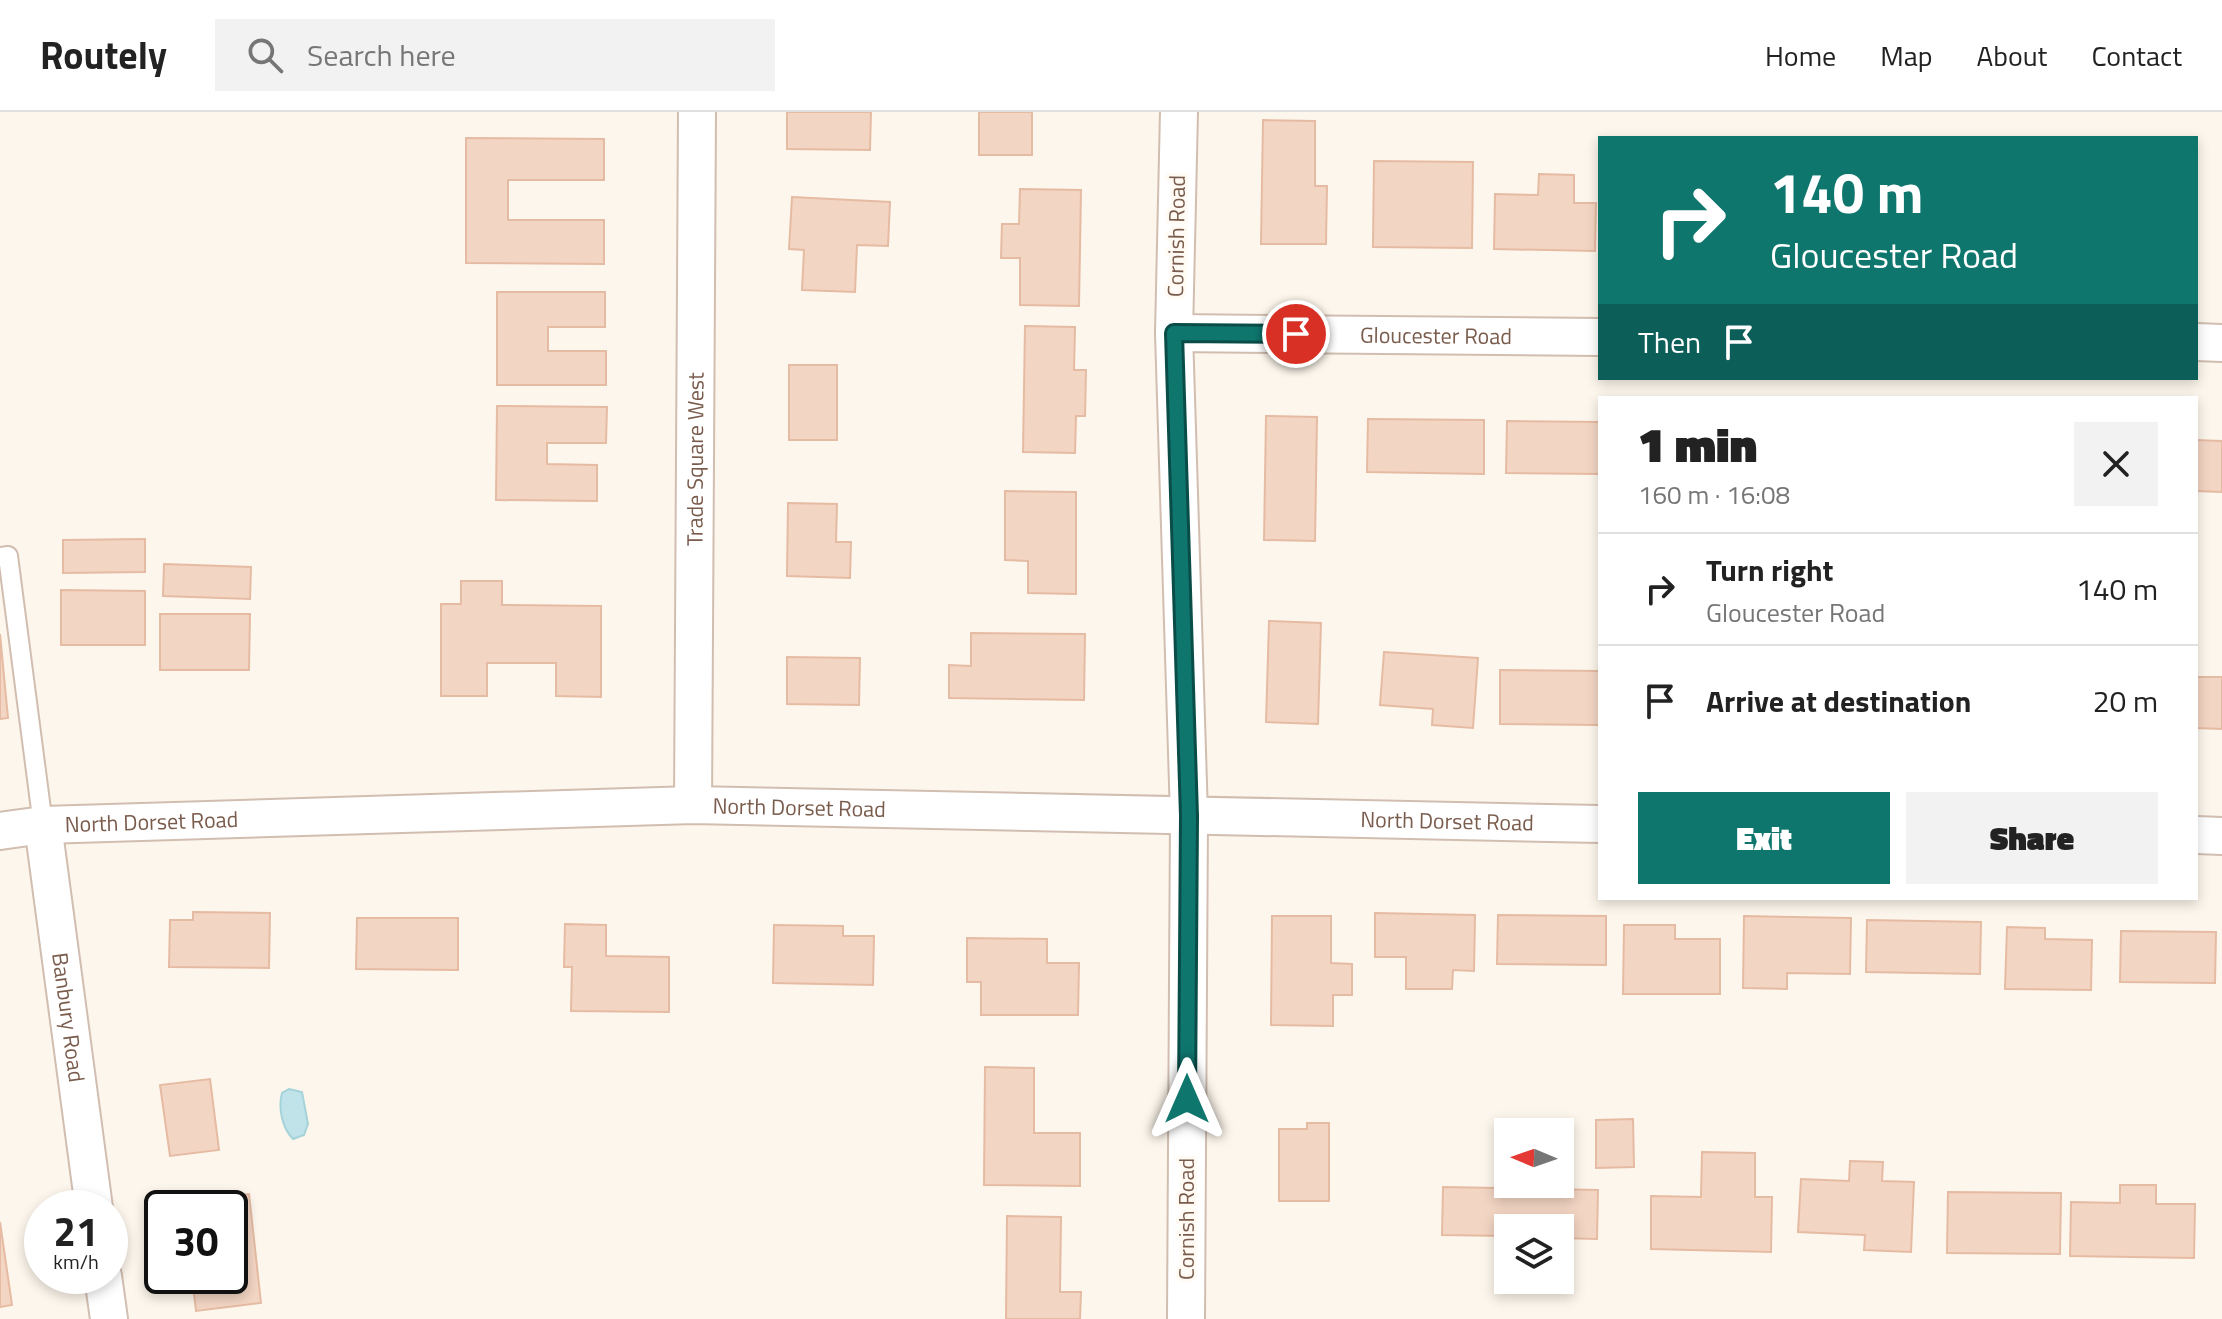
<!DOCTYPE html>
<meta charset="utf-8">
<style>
body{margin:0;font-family:"Titillium Web",sans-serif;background:#f2f2f2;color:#222;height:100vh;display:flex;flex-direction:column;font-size:30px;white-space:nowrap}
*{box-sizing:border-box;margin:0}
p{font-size:26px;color:#767676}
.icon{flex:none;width:44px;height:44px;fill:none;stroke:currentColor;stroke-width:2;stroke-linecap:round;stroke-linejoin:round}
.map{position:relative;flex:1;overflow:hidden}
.sheet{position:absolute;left:1598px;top:284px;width:600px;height:504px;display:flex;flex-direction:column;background:#fff;border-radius:0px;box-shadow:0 4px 12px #0003}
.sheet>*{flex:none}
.guide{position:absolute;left:1598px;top:24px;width:600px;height:244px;border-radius:0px;box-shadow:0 4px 12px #0003;background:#0f766e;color:#fff;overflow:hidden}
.needle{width:52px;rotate:272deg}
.tools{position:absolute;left:1494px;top:1006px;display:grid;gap:16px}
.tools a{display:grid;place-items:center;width:80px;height:80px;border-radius:0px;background:#fff;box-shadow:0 4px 12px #0003;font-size:40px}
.speed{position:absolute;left:24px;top:1078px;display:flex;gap:16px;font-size:40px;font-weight:700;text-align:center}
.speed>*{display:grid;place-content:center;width:104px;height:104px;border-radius:50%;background:#fff;box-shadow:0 4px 12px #0003;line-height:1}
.speed small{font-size:20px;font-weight:400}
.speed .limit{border:4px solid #111;border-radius:12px;background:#fff;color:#111}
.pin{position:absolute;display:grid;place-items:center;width:68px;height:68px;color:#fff;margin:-34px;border:4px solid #fff;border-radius:50%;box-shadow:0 2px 8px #0007}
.me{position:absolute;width:88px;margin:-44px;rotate:0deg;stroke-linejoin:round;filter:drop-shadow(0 0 6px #0008)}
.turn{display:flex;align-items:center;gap:28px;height:168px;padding:0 40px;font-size:36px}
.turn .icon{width:104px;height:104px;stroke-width:2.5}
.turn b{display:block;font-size:56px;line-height:68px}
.then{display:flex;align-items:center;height:76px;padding:0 40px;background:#0003;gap:16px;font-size:30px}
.round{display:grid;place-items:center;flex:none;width:84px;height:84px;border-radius:0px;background:#f2f2f2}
.summary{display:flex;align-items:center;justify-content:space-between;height:136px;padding:0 40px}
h1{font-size:48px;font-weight:800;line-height:60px}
.primary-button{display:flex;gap:16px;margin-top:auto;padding:16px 40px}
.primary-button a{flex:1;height:92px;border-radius:0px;background:#0f766e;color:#fff;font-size:32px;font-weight:800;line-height:92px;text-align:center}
.primary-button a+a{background:#f2f2f2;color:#222}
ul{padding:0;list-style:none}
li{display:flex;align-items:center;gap:24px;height:112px;padding:0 40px;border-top:2px solid #e0e0e0}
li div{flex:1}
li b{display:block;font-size:30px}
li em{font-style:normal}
header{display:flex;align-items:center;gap:48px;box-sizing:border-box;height:112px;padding:0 40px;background:#fff;border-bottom:2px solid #e0e0e0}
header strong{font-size:38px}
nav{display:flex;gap:44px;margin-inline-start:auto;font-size:28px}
.search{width:560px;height:72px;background:#f2f2f2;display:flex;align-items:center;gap:20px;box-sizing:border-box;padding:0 28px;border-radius:0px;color:#767676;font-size:30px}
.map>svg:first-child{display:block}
.water{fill:#bfe3e8;stroke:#a5d3da;stroke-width:2}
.building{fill:#f3d5c3;stroke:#e6bba3;stroke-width:2}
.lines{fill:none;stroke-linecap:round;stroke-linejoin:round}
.lane-casing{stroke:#d1beb0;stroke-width:22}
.street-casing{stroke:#d1beb0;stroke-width:40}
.lane{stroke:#fff;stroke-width:18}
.street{stroke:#fff;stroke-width:36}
.route-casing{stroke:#0a4d48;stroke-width:20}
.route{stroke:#0f766e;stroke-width:14}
.labels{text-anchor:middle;stroke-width:7;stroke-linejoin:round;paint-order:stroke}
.street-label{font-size:22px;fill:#7a5c4d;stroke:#fffaf3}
</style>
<header>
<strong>Routely</strong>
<div class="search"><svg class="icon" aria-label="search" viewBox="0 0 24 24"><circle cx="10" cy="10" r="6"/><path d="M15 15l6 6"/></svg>Search here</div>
<nav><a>Home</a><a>Map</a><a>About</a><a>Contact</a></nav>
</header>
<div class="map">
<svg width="2222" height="1207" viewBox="0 0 2222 1207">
<rect width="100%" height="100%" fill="#fdf6ec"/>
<path class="water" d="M289 977 302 980 308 1012 304 1023 293 1027C282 1016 278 996 282 981Z"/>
<path class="building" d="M787 0H871L870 38 787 37Z
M979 0H1032V43H979Z
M1263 8 1315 9V74H1327L1326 132H1261Z
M466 26 604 27V68H508V108H604V152L466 151Z
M1374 49 1473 50 1472 136 1373 135Z
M1539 62 1574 63V91H1596L1595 139 1494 137 1495 82 1538 83Z
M1020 77 1081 78 1079 194 1020 193V146H1001L1002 112H1019Z
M792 85 890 90 888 134 857 133 855 180 802 178 804 138 789 137Z
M497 180H605V215H548V239H606V273H497Z
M1025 214 1075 215 1074 258H1086L1085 304H1076L1075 341 1023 340Z
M789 253H837V328H789Z
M497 294 607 295 606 331H547V352L597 353V389L496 388Z
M1266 304 1317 305 1315 429 1264 428Z
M1368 307 1484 308V362L1367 360Z
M1507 309 1600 310V362L1506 361Z
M2196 328 2222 329V380L2196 379Z
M1005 379 1076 380V482L1028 481V449L1005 448Z
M788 391 837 392 836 430H851L850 466 787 464Z
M145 427V460L63 461V428Z
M164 452 251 455 250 487 163 484Z
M461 469H502V493L601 494V585L556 584V551H487V584H441V492H461Z
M61 478 145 479V533H61Z
M160 502H250L249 558H160Z
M1269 509 1321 511 1318 612 1266 610Z
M971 521 1085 522 1084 588 949 586V553L971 554Z
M0 522 8 606 0 607Z
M1384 540 1478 546 1473 616 1432 613 1433 597 1380 593Z
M787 545 860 546 859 593 787 592Z
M1500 558 1600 559V613L1500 612Z
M2196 565H2222V617L2196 616Z
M193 800 270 801 269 856 169 855 170 808H193Z
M1375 801 1475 803 1474 859 1453 858 1452 877H1406V845H1375Z
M1498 803 1606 804V853L1497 852Z
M1272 804H1331V851L1352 852V883H1333V914L1271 913Z
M1744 804 1851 806 1850 862 1787 861V877L1743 876Z
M357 806H458V858L356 857Z
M1867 808 1981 810 1980 862 1866 860Z
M565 812 606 813V844L669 845V900L571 899 572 855H564Z
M774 813 843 814V824H874L873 873 773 871Z
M1624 813H1675V827H1720V882H1623Z
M2007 815 2045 816V827L2092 828 2091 878 2005 877Z
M2121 819 2216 820 2215 871 2120 870Z
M967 826 1047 827V851H1079L1078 903H981V870H967Z
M985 955 1034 956V1021H1080V1074L984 1073Z
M210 967 219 1038 170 1044 160 973Z
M1633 1007 1634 1055 1596 1056V1008Z
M1307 1011H1329V1089H1279V1017H1307Z
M1702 1040 1755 1041V1085H1772L1771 1140 1651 1137V1084L1701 1085Z
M1850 1049 1883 1050 1882 1069 1914 1070 1911 1140 1864 1138 1865 1123 1798 1120 1801 1067 1849 1069Z
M2120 1073H2156V1092H2195L2194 1146 2070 1144 2071 1090 2120 1091Z
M1443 1075 1598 1078 1597 1127 1560 1126V1116H1508V1124L1442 1123Z
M1948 1080 2061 1081 2060 1142 1947 1141Z
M249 1082 261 1191 196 1199 192 1164H230V1096H184L183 1089Z
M1007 1104 1061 1105 1060 1180H1081L1080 1207H1006Z
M0 1110 12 1193 0 1195Z"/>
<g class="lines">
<defs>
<path id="lane" d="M0 445 8 444 43 713"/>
<g id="street">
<path d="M1179 0 1174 221 1189 704 1186 1207"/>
<path id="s1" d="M1174 221 1600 225"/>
<path d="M2196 230 2222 231"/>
<path id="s2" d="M693 693 697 0"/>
<path id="s3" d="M43 713 94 1096"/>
<path id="s4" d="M0 719 43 713 693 693 1600 712"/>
<path d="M2196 723 2222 724"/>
<path d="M103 1164 109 1207"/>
</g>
</defs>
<use href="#lane" class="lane-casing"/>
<use href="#street" class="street-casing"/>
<use href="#lane" class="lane"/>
<use href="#street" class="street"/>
</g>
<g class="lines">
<defs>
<path id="route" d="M1187 987 1189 704 1174 221 1296 222"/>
</defs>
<use href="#route" class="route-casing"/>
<use href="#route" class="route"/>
</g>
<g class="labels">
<g class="street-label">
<text transform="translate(1176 124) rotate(-89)" y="8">Cornish Road</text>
<text dy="8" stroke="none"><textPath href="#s1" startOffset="262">Gloucester Road</textPath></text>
<text dy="8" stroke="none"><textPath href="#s2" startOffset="346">Trade Square West</textPath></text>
<text dy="8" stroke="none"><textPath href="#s4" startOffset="800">North Dorset Road</textPath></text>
<text dy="8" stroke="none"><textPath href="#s4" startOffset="1448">North Dorset Road</textPath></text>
<text dy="8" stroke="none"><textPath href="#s4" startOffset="152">North Dorset Road</textPath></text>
<text dy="8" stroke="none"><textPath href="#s3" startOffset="194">Banbury Road</textPath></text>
<text transform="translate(1186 1107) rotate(-90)" y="8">Cornish Road</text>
</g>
</g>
</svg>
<div class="tools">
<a><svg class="needle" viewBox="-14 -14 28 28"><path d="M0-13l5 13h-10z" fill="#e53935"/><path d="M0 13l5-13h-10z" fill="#767676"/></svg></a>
<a><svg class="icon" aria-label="layers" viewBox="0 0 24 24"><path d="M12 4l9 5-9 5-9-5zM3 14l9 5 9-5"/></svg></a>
</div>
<div class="speed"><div>21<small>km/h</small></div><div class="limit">30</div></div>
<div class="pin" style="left:1296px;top:222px;background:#d93025"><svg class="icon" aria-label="arrive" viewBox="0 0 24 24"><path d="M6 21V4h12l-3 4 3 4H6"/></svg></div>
<svg class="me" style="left:1187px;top:987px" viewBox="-20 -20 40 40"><path d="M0-17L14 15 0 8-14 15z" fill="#0f766e" stroke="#fff" stroke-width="4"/></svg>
<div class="guide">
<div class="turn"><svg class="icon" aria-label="right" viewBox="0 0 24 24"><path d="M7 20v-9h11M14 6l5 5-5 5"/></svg><div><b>140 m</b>Gloucester Road</div></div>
<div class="then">Then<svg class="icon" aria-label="arrive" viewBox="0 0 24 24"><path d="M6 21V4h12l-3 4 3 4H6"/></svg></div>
</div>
<section class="sheet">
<div class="summary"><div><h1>1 min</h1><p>160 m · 16:08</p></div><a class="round"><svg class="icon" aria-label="close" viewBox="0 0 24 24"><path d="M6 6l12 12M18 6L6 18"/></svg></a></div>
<ul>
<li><svg class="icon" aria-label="right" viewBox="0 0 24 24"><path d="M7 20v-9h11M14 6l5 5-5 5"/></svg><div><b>Turn right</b><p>Gloucester Road</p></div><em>140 m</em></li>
<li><svg class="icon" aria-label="arrive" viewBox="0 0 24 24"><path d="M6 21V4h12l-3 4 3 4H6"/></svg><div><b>Arrive at destination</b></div><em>20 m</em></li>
</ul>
<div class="primary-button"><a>Exit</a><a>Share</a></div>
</section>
</div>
